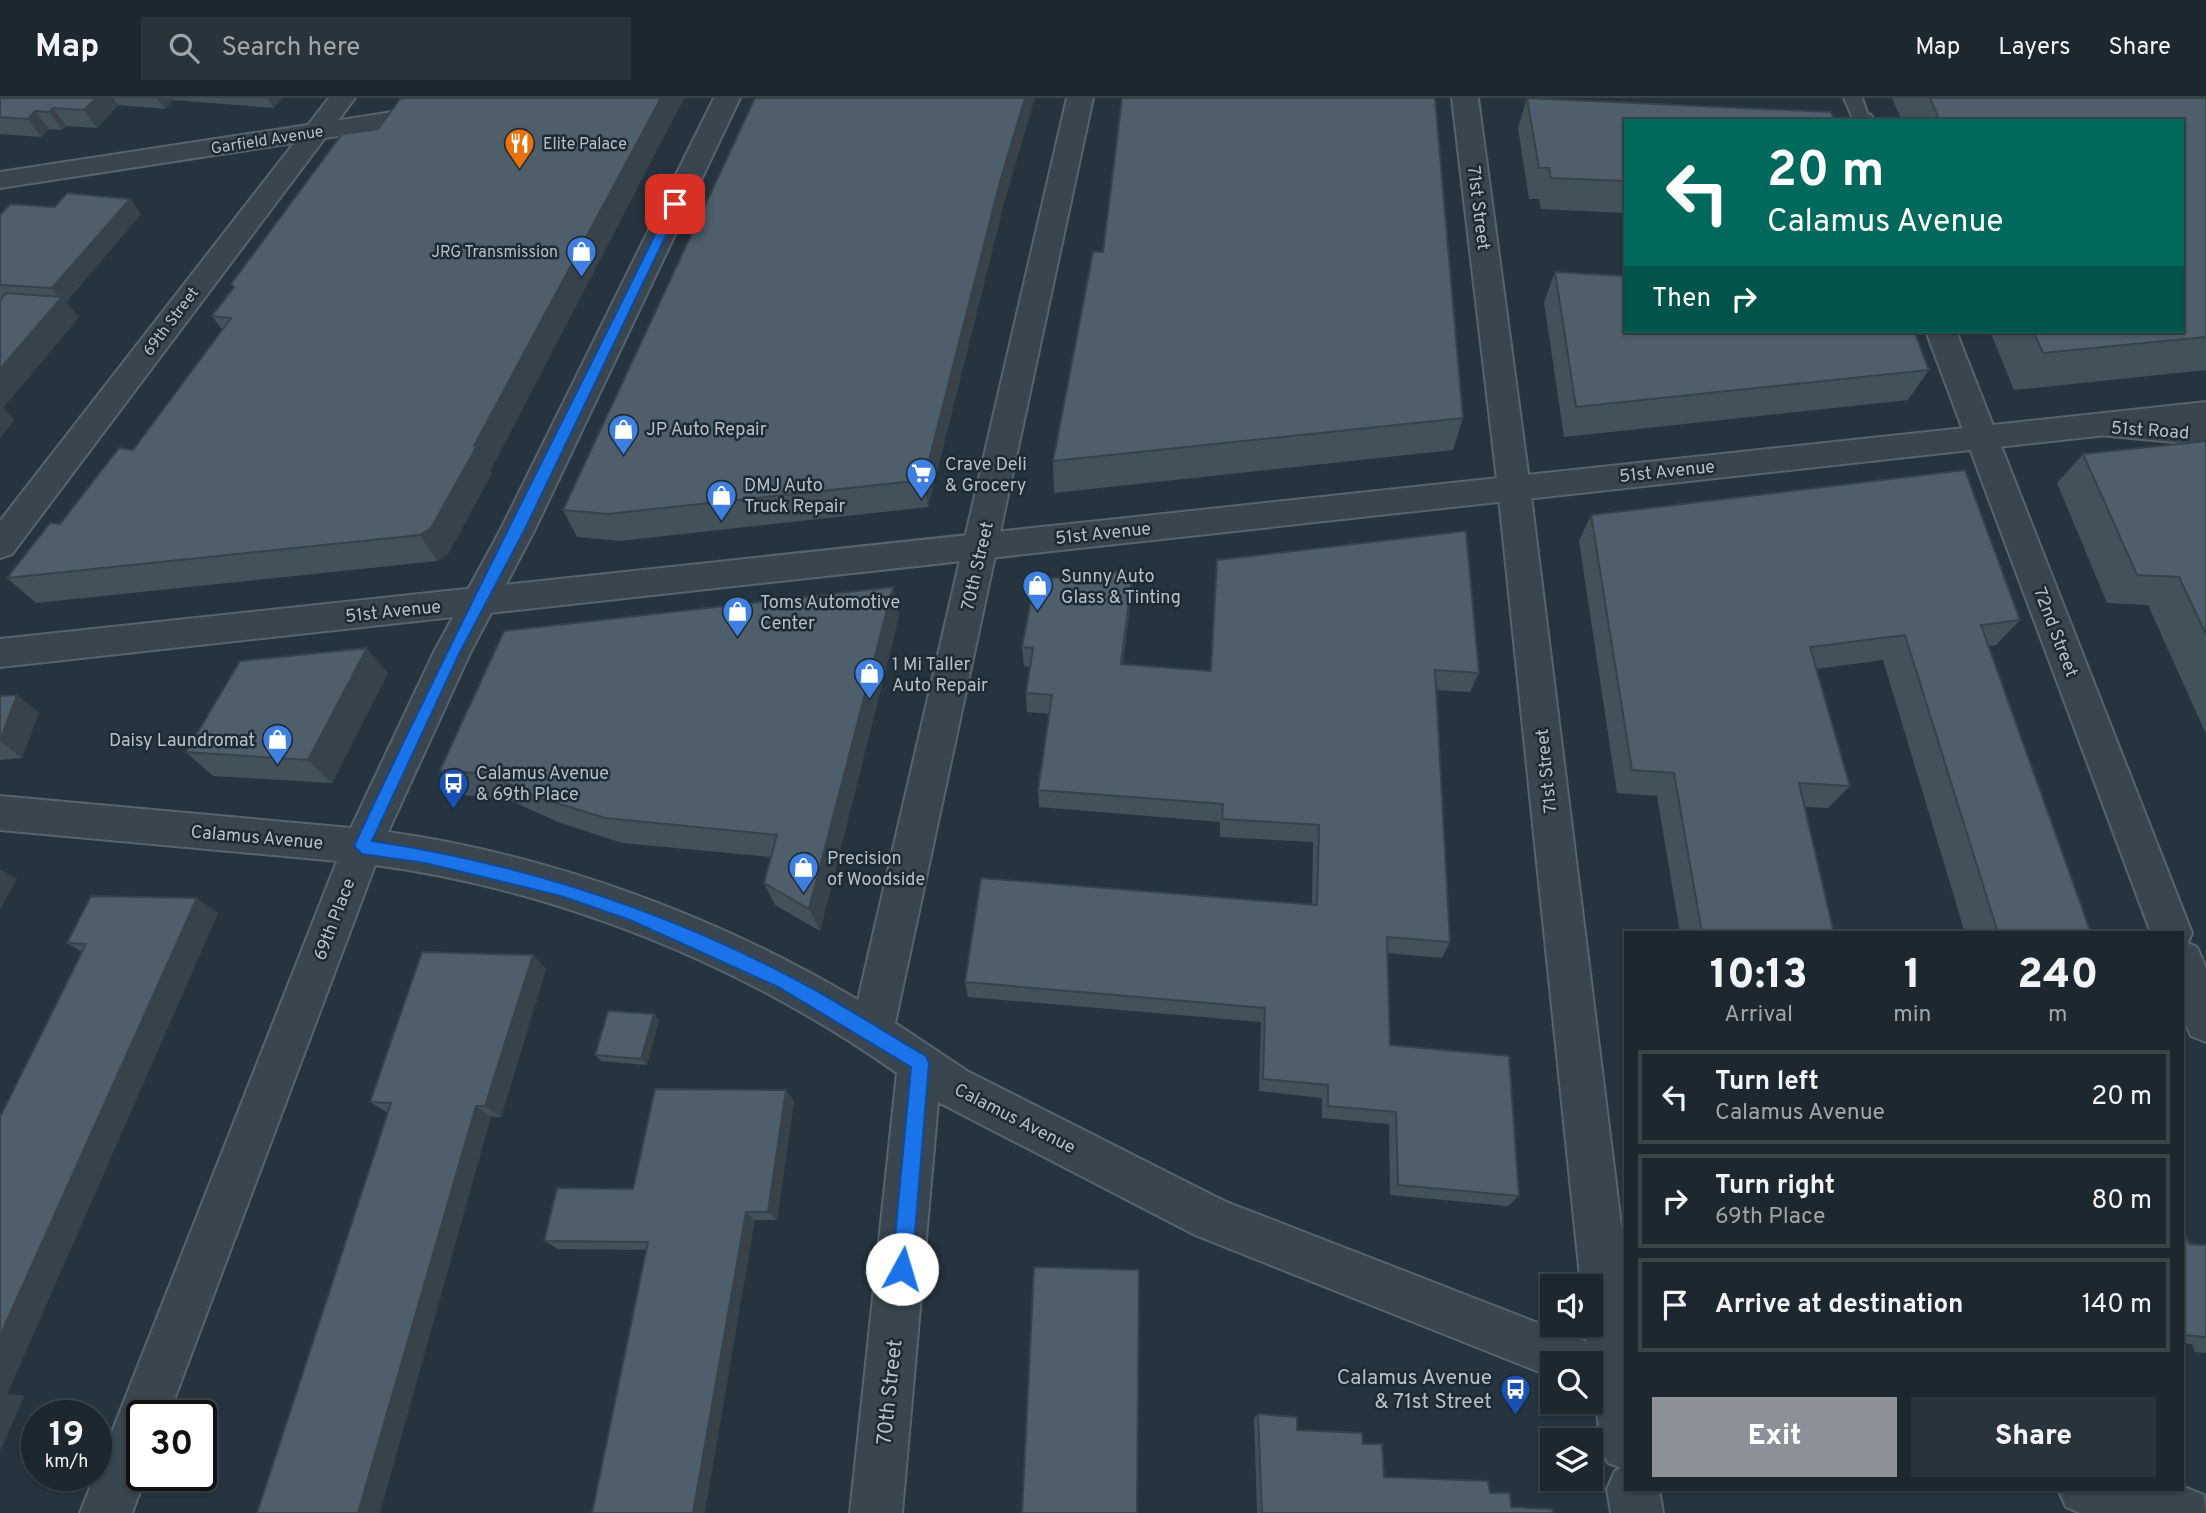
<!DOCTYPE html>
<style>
body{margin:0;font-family:Overpass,sans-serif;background:#29333b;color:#f1f3f6;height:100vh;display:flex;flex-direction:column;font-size:26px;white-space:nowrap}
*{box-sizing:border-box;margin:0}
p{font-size:23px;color:#a0a5aa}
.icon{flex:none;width:38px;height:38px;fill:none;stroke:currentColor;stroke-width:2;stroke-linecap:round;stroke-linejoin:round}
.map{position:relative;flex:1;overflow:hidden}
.details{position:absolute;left:1624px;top:833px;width:560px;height:560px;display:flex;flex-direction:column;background:#1c272f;border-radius:0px;box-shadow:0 2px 5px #0004,0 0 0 2px #3a444b}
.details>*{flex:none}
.guide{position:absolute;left:1624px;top:21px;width:560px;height:214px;border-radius:0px;box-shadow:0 2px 5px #0004,0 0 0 2px #3a444b;background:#00695c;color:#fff;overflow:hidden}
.fabs{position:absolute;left:1540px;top:1176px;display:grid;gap:14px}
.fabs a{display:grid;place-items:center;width:63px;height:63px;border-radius:0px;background:#1c272f;box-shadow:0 2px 5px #0004,0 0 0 2px #3a444b;font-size:35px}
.speed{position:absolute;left:21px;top:1302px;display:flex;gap:14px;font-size:35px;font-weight:700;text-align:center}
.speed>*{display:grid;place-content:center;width:91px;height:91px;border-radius:50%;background:#1c272f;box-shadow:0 2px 5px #0004,0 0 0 2px #3a444b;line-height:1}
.speed small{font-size:18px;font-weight:400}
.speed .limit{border:4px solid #111;border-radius:10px;background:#fff;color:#111}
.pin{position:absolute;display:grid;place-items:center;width:60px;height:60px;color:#fff;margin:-30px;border-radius:14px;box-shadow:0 4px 10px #0006}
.me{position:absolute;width:77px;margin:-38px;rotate:6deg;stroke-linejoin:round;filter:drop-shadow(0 0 5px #0008)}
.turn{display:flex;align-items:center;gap:24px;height:147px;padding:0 28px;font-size:32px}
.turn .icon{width:91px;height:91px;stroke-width:2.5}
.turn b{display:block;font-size:49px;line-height:60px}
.then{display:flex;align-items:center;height:66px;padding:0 28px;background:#0003;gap:14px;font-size:26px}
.eta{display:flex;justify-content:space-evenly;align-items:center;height:119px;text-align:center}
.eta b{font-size:42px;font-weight:800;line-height:49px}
.button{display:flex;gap:14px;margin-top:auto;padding:14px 28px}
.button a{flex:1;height:80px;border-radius:0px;background:#8c9099;color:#fff;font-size:28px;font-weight:800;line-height:80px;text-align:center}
.button a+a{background:#29333b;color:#f1f3f6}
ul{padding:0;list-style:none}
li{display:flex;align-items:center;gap:21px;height:94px;margin:0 14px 10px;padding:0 14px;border:4px solid #3a444b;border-radius:0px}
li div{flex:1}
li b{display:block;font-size:26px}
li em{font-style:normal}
header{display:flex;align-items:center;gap:42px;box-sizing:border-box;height:98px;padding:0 35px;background:#1c272f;border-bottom:2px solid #3a444b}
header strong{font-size:33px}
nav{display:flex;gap:38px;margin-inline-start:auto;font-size:24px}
.search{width:490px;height:63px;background:#29333b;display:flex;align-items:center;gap:18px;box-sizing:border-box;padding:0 24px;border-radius:0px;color:#a0a5aa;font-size:26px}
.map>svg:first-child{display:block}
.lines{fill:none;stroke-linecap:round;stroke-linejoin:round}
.service-casing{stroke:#57636d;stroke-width:4}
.minor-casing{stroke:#57636d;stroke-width:4}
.tertiary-casing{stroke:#57636d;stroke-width:4}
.service{fill:#39464f;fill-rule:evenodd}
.minor{fill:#39464f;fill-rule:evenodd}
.tertiary{fill:#39464f;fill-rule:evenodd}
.wall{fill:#43515b}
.shaded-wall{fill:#37424a}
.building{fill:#4e5e6a;stroke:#37424a;stroke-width:2}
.route{fill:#1a73e8;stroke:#114b97;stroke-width:2}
.labels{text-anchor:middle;stroke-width:5;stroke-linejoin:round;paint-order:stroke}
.far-street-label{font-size:16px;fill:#b5c0ca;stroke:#1e2b34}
.far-poi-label{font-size:16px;fill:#b5c0ca;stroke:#1e2b34;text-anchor:start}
.street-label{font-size:18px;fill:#b5c0ca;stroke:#1e2b34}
.poi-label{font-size:18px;fill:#b5c0ca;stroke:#1e2b34;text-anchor:start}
.near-poi-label{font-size:21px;fill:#b5c0ca;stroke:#1e2b34;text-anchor:end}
.near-street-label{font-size:21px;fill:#b5c0ca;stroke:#1e2b34}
</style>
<header>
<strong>Map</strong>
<div class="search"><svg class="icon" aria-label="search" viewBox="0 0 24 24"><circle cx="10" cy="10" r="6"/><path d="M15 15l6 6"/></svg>Search here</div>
<nav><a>Map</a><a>Layers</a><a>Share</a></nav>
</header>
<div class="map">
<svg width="2206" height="1415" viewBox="0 0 2206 1415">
<rect width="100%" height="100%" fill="#25343f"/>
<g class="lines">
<defs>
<path id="service" d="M1844 0H1862L1870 23H1854Z"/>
<path id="minor" d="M484 0H546L542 5 533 8 0 90V74Z
M714 0H740L535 431 470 555 388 734C551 757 717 818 858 902L1067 0H1093L895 925 967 973 1224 1103 1587 1244 1585 1227H1591V1188H1581L1498 390 1452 0H1478L1530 390 1626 1167V1391H1659L1663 1415H1611L1607 1391 1615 1373 1621 1370 1608 1365 1601 1347 1591 1265H1552V1279L1195 1137 938 1004 902 1415H850L897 975C745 868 561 792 375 767L168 1318H142V1377H146L132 1415H80L337 763 0 732V698L351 730 434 554 501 431Z
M1862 14 1871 17 1875 23H1849L1853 17Z
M1926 233H1956L2192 835 2188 845 2197 849 2206 870V944L2191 938 2182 917V835H2151Z
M2099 317 2206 325V347L2088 336 2083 328 2088 320Z
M2182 1388 2204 1397 2206 1415H2080L2066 1409 2058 1391H2182Z"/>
<path id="tertiary" d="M329 0H355L12 456 0 460V423Z
M2206 304V326L0 569V541Z"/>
</defs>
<use href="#service" class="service-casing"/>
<use href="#minor" class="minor-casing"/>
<use href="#tertiary" class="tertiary-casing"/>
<use href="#service" class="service"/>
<use href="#minor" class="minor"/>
<use href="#tertiary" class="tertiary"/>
</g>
<path class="wall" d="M0 0H282L274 10 173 2 165 11 118 7 97 30 66 28 62 32 49 31 41 39 0 36Z
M406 0H684L490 373 492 375 448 456 437 463 36 505 7 480 133 352 222 232 212 218 233 190 231 186 378 31Z
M1527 0 1626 23V115L1541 111 1539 101H1529L1518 30Z
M1892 0H2206V272L2014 292 1990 233H2182V23H1902Z
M130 101 141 116 66 204 79 219 3 310 14 322 0 340V117L55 109Z
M1003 109 928 409 620 443 577 439 563 412Z
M1555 174 1929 272 1908 302 1564 339 1544 204Z
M1463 320 1453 352 1054 395 1053 363Z
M2206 343V636L2148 507 2107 505 2057 385 2083 356Z
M1591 417 2020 522 1996 547 1989 548 2091 835H1965L1883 562 1816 571 1850 688 1828 710 1805 709 1834 835H1680L1657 698 1617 695 1579 443Z
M1217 462 1479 575 1470 594 1437 592 1450 844 1442 860 1387 855 1390 947 1519 1098 1508 1108 1390 1097 1389 1026 1322 1020V1000L1259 993 1261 924 968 899 965 884 1312 807 1313 744 1220 739V724L1039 709 1038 692 1049 616 1027 614 1026 595 1030 569 1024 568 1022 549 1133 472 1132 493 1123 566 1210 573 1215 483Z
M893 489 899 518 820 833 775 807 764 785 771 759 622 745 558 724 507 701 462 697 440 672Z
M388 575 332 685 213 678 186 654Z
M0 598 39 614 22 660 0 662Z
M218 815 7 1296 24 1298 0 1353V1019L82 854 67 845Z
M533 857 546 871 501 1019 388 1015 370 1004Z
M654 916 659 922 647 967 601 963 595 957Z
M786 992 794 1003 777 1122H755L647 1152 558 1151 544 1143 633 1091Z
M2182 1128 2189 1146 2206 1147V1255L2195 1254 2192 1246 2182 1245Z
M1258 1316 1297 1332 1363 1346 1384 1379 1490 1395 1511 1409 1553 1415H1257L1254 1320Z"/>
<path class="shaded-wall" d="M96 0H114L118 7 97 30 84 12Z
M157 0H172L173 2 165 11Z
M268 0H282L274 10Z
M661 0H684L490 373 492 375 448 456 437 463 420 437 474 348Z
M1025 0H1035L1003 109 928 409 924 382 1001 80Z
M53 10 66 28 62 32 49 14Z
M35 13 49 31 41 39 28 21Z
M130 101 141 116 66 204 79 219 3 310 14 322 0 340V271L60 201 52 190Z
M1133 472 1132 493 1120 585 1121 566Z
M893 489 899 518 820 833 809 811Z
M367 550 388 575 332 685 308 662Z
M17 597 39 614 22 660 0 643Z
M0 771 17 781 0 812Z
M197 800 218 815 7 1296 24 1298 0 1353V1238Z
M533 857 546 871 501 1019 485 1008Z
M654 916 659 922 647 967 641 961Z
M786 992 794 1003 777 1122 768 1114Z
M476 1008 491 1019 380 1415H358Z
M746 1114 755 1122 705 1415H693Z"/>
<path class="building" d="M0 0H96L84 12 53 10 49 14 35 13 28 21 0 19Z
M406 0H661L474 348H477L431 430 420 437 7 480 50 425 60 426 119 350 133 352 231 220 212 218 234 189 231 186 342 36 378 31 400 1Z
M755 0H1025L1001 80 924 382 607 416 563 412Z
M1122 0H1435L1463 320 1053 363 1093 154H1103Z
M1527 0 1831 14 1835 23H1626V83L1551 80 1549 70H1539Z
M1930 0H2206V239L2043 255 2033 233H2182V23H1940Z
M67 95 130 101 52 190 0 187V117L10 106 55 109Z
M1555 174 1626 178V233H1914L1929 272 1576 309Z
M6 195 62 199 0 271V202Z
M2206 343V536L2179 479 2137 477 2083 356Z
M1965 372 2020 522 1981 527 2091 835H1998L1905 537 1810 549 1850 688 1799 685 1834 835H1702L1674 675 1632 672 1591 417Z
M1466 433 1479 575 1435 572 1450 844 1387 839 1390 947 1509 958 1519 1098 1398 1087 1396 1014 1328 1008V987L1263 981 1265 910 965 884 981 780 1317 807 1319 727 1222 721 1223 706 1038 692 1052 597 1026 595 1033 550 1022 549 1035 482 1133 472 1121 566 1211 573 1217 462Z
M893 489 809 811 764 785 777 737 605 720 540 700 487 676 440 672 504 533Z
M367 550 308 662 186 654 240 563Z
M17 597 0 642V598Z
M91 798 197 800 0 1238V1019L86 846 67 845Z
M422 854 533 857 485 1008H476L358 1415H257L391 1005 370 1004Z
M608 913 654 916 641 961 595 957Z
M655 991 786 992 768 1114H746L693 1415H592L648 1144 544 1143 557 1090 633 1091Z
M2182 1128 2189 1146 2206 1147V1239L2182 1237Z
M1034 1169 1139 1172 1137 1415H1022Z
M1258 1316 1297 1319V1332L1362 1335 1363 1346H1382L1384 1379 1488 1383 1490 1395H1510L1511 1409 1552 1411 1553 1415H1262Z"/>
<path class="route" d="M675 103 681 106 525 431 460 554 372 743C518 765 658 810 789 878 836 902 881 932 926 958L929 965 912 1171 909 1178 902 1181 895 1178 892 1171 911 969 778 889 630 822 561 798 425 765 362 756 354 748C455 532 565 321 670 106Z"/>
<defs>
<symbol id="restaurant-pin" viewBox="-11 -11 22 30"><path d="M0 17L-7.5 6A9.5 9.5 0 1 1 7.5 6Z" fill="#e8710a" stroke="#1e2b34"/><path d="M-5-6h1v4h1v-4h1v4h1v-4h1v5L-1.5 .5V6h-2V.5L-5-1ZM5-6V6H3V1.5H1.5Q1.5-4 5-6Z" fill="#fff"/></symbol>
<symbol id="shop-pin" viewBox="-11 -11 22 30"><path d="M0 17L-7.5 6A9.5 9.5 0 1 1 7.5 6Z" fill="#3f7fe0" stroke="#1e2b34"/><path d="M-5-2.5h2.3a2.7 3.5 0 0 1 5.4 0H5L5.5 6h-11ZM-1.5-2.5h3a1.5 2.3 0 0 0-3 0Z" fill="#fff"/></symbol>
<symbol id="supermarket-pin" viewBox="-11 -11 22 30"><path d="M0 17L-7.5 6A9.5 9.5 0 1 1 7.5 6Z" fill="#3f7fe0" stroke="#1e2b34"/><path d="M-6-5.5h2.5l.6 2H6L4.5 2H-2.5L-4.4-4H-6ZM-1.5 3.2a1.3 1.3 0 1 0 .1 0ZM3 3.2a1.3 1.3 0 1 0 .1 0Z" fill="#fff"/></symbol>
<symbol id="bus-pin" viewBox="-11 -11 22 30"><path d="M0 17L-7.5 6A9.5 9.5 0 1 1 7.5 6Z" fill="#1a4fb4" stroke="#1e2b34"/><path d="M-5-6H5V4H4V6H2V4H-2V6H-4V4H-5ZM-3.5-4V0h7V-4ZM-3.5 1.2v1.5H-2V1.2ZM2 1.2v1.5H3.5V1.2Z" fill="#fff"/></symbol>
</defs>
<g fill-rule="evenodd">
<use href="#restaurant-pin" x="502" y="28" width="35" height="47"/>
<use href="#shop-pin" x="564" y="136" width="35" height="47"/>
<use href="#shop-pin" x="606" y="314" width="35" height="47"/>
<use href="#supermarket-pin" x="904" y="358" width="35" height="47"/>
<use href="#shop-pin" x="704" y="380" width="35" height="47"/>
<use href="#shop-pin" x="1020" y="470" width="35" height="47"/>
<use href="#shop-pin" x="720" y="496" width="35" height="47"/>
<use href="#shop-pin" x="852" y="558" width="35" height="47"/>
<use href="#shop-pin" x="260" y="624" width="35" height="47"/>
<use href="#bus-pin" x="436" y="668" width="35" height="47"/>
<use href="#shop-pin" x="786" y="752" width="35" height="47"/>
<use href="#bus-pin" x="1498" y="1274" width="35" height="47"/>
</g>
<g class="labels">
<g class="far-street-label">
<text transform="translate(267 41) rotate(-9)" y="6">Garfield Avenue</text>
<text transform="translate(170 223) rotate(-53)" y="6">69th Street</text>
</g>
<g class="far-poi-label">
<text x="543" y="51">Elite Palace</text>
<text x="558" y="159" text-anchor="end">JRG Transmission</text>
</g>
<g class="street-label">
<text transform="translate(1479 110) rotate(83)" y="6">71st Street</text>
<text transform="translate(2150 332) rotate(4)" y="6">51st Road</text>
<text transform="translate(1667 373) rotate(-6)" y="6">51st Avenue</text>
<text transform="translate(1103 435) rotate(-6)" y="6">51st Avenue</text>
<text transform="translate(977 468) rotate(-77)" y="6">70th Street</text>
<text transform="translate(393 513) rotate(-6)" y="6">51st Avenue</text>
<text transform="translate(2056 534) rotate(69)" y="6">72nd Street</text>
<text transform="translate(1546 673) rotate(-96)" y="6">71st Street</text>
<text transform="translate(257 739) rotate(5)" y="6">Calamus Avenue</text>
<text transform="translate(334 821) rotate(-69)" y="6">69th Place</text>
<text transform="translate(1015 1020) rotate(27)" y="6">Calamus Avenue</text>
</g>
<g class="poi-label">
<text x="646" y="337">JP Auto Repair</text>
<text x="945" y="372">Crave Deli<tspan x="945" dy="21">&amp; Grocery</tspan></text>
<text x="744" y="393">DMJ Auto<tspan x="744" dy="21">Truck Repair</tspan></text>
<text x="1061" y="484">Sunny Auto<tspan x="1061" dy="21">Glass &amp; Tinting</tspan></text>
<text x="760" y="510">Toms Automotive<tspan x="760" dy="21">Center</tspan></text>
<text x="892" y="572">1 Mi Taller<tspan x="892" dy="21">Auto Repair</tspan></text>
<text x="255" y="648" text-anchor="end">Daisy Laundromat</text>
<text x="476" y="681">Calamus Avenue<tspan x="476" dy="21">&amp; 69th Place</tspan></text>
<text x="827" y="766">Precision<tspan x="827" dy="21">of Woodside</tspan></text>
</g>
<g class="near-poi-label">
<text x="1492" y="1286">Calamus Avenue<tspan x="1492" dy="24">&amp; 71st Street</tspan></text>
</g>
<g class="near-street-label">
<text transform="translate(889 1294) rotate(-84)" y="7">70th Street</text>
</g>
</g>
</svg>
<div class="fabs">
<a><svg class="icon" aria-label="sound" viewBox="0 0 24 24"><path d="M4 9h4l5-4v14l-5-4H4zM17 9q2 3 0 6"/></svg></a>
<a><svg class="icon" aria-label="search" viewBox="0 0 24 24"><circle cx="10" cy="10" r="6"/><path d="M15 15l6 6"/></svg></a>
<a><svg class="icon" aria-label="layers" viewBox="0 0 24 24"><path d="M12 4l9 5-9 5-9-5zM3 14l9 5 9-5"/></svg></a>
</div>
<div class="speed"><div>19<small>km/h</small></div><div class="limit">30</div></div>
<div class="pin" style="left:675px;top:106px;background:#d93025"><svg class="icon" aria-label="arrive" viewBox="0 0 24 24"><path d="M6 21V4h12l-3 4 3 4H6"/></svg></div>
<svg class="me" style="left:902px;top:1171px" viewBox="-20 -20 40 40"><circle r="19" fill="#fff"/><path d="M0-13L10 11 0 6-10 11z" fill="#1a73e8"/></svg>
<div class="guide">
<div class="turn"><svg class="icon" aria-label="left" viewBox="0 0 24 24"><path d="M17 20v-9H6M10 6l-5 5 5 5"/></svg><div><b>20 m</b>Calamus Avenue</div></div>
<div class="then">Then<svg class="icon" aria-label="right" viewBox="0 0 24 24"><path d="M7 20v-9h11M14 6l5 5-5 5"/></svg></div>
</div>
<section class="details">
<div class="eta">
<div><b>10:13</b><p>Arrival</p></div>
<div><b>1</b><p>min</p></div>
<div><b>240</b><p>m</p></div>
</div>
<ul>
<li><svg class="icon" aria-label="left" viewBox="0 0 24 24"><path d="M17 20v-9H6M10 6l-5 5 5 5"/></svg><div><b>Turn left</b><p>Calamus Avenue</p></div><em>20 m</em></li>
<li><svg class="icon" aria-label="right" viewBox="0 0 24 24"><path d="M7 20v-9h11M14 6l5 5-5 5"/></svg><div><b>Turn right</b><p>69th Place</p></div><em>80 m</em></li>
<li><svg class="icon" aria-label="arrive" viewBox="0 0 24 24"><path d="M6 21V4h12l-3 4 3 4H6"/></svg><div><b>Arrive at destination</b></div><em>140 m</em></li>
</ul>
<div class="button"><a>Exit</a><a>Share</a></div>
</section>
</div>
